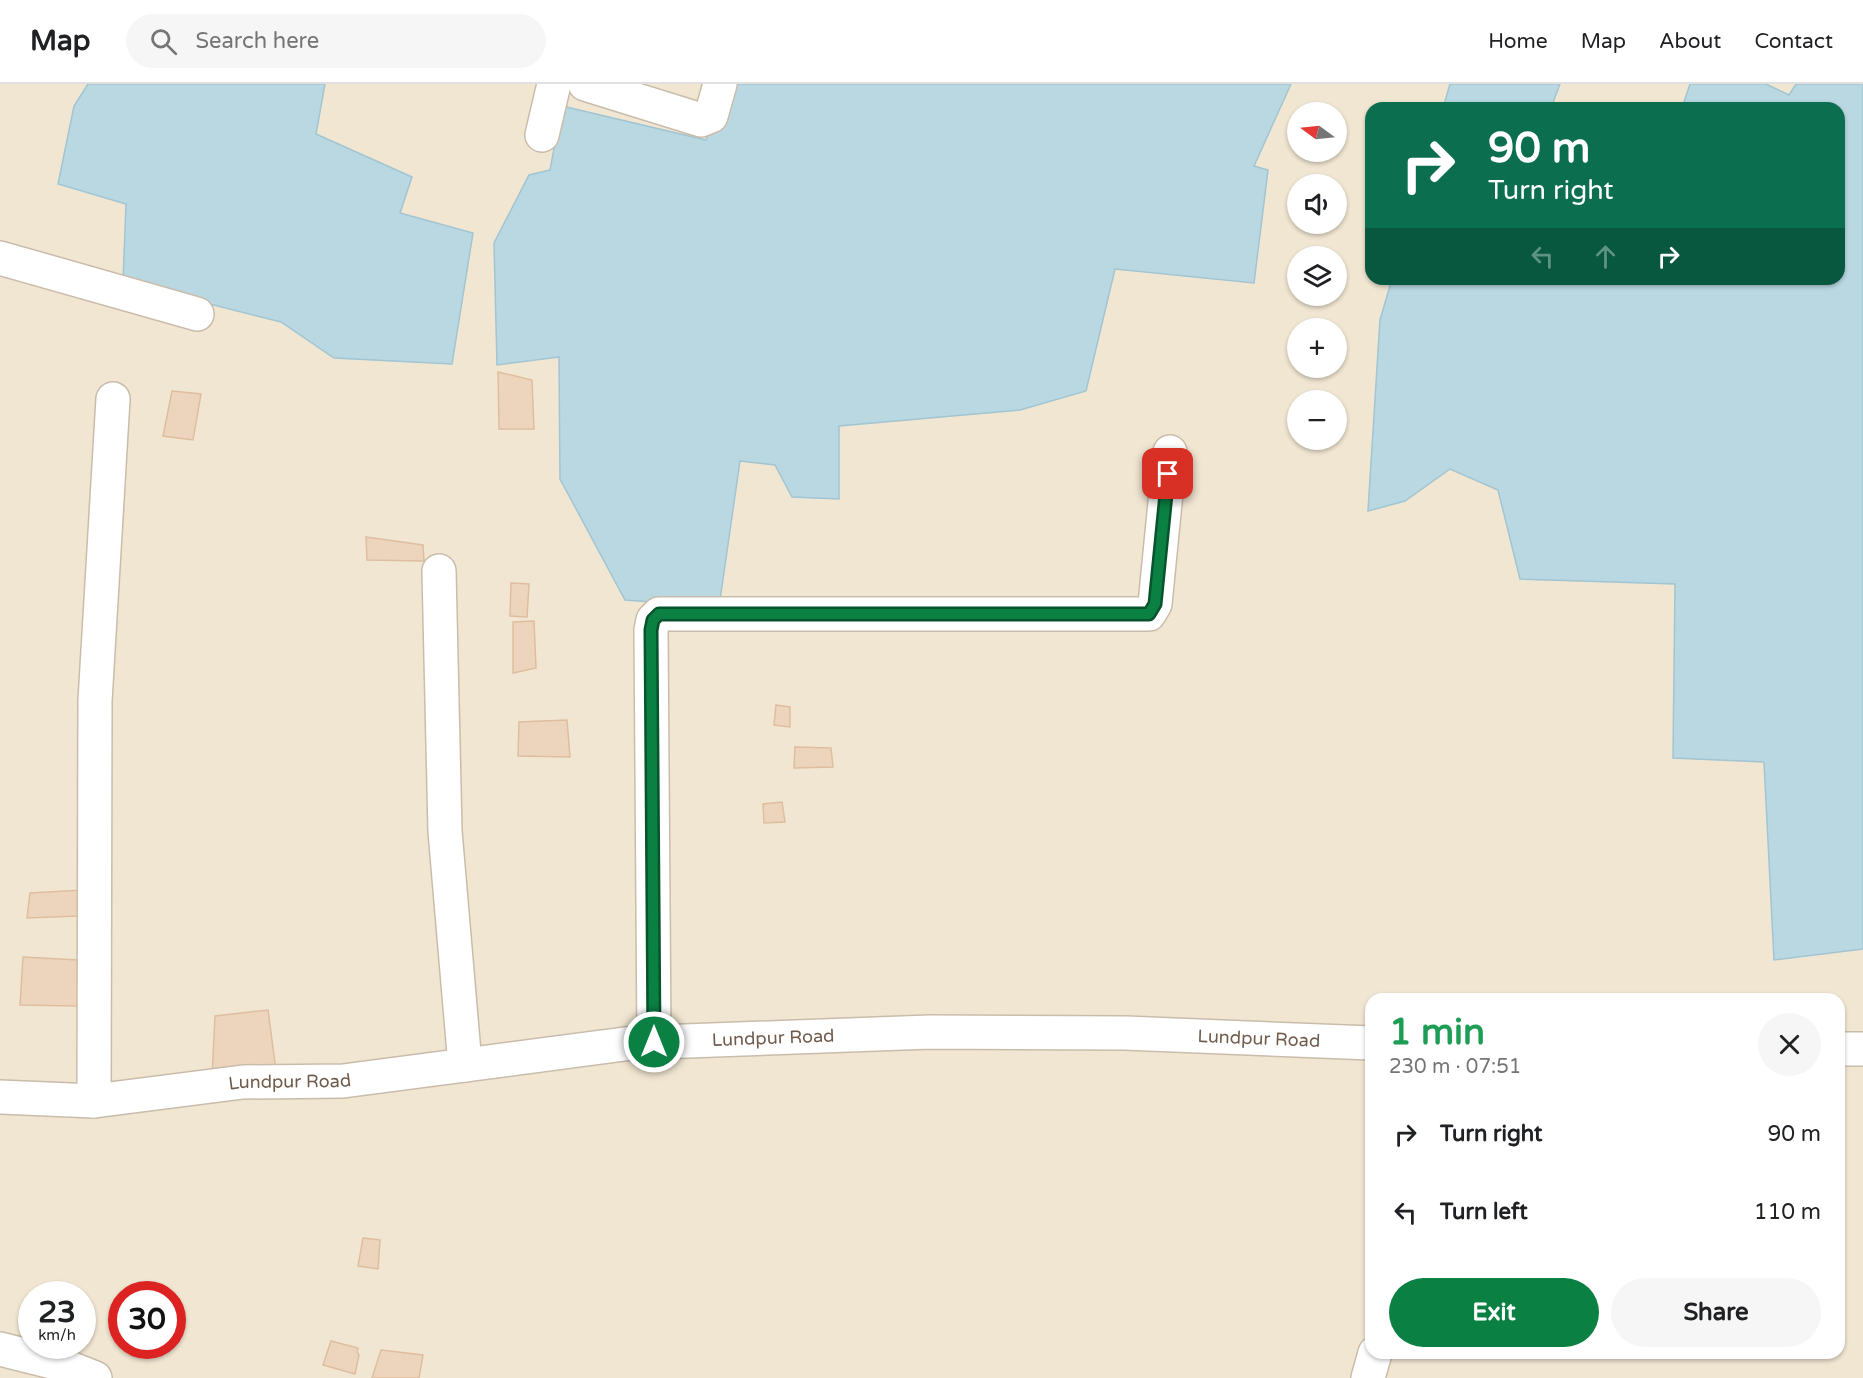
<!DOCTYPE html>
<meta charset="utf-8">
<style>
body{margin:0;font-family:"Varela Round",sans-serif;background:#f6f6f6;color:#202124;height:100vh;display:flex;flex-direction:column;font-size:22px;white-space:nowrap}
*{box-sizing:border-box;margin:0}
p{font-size:20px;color:#757577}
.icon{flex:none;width:33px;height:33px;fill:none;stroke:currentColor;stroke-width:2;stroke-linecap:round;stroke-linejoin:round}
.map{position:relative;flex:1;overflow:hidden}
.side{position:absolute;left:1365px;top:909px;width:480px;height:366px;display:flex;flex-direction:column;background:#fff;border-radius:18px;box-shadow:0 2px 4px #0004}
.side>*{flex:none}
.guide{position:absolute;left:1365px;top:18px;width:480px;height:183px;border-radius:18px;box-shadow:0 2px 4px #0004;background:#0b6e4f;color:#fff;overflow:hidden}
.needle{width:39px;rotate:285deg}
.tools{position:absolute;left:1287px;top:18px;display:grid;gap:12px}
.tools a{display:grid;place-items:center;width:60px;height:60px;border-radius:50%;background:#fff;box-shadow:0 2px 4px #0004;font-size:30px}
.speed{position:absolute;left:18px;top:1197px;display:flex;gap:12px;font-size:30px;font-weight:700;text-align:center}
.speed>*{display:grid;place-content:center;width:78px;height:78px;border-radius:50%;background:#fff;box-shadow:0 2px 4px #0004;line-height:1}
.speed small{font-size:15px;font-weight:400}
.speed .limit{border:9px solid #d22;background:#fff;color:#111}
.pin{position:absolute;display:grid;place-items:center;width:51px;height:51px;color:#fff;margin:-26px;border-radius:12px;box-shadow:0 3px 9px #0006}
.me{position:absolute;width:66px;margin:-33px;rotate:0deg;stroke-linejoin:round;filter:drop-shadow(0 0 4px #0008)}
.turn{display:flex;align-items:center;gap:21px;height:126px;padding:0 24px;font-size:27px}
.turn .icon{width:78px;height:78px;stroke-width:2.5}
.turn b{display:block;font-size:42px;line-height:51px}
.lanes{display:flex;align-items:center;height:57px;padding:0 24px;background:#0003;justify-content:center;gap:30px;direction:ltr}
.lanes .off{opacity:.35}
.round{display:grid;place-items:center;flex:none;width:63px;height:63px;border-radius:32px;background:#f6f6f6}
.headline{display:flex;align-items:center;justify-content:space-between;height:102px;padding:0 24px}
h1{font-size:36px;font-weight:700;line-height:45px;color:#1e9e55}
.cta{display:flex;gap:12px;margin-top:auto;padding:12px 24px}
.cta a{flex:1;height:69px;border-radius:36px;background:#0b8043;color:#fff;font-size:24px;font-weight:700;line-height:69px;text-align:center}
.cta a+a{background:#f6f6f6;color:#202124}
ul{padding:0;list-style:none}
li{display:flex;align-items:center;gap:18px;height:78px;padding:0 24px}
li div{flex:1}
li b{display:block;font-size:22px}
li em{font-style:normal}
header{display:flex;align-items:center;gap:36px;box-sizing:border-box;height:84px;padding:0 30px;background:#fff;border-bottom:2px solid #e0e0e0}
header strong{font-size:28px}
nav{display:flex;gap:33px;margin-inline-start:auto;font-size:21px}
.search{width:420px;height:54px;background:#f6f6f6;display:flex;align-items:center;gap:15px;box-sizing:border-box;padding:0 21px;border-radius:33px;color:#757577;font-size:22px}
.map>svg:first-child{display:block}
.residential{fill:#f1e6d2;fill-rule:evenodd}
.water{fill:#bad8e2;stroke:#a1c5d2;stroke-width:1.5}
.building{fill:#edd5bd;stroke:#debe9f;stroke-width:1.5}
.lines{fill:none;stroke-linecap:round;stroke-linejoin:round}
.street-casing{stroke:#cabcab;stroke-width:36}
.street{stroke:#fff;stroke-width:33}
.route-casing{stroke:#07532c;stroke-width:15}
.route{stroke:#0b8043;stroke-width:10}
.labels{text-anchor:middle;stroke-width:4.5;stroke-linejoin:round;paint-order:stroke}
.street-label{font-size:18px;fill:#705c4c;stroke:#fdf7e9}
</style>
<header>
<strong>Map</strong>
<div class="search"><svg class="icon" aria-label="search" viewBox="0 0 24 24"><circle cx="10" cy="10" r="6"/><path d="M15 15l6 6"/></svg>Search here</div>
<nav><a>Home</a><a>Map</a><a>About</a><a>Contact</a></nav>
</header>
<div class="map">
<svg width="1863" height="1294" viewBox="0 0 1863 1294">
<rect width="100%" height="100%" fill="#faf4e3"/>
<path class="residential" d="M0 0H1863V1294H0ZM1371 24H1839V195H1371ZM1298 28H1336V68H1298ZM1298 100H1336V140H1298ZM1298 172H1336V212H1298ZM1298 244H1336V284H1298ZM1298 316H1336V356H1298ZM1371 915H1839V1269H1371ZM32 1210H82V1262H32ZM122 1210H172V1262H122Z"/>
<path class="water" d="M88 0H325L316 50 412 93 400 129 473 149 452 280 334 274 281 238 123 198 126 120 58 100 74 22Z
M725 0H1291L1254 82 1268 86 1254 199 1115 185 1086 307 1020 326 839 342V415L792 413 775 381 740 377 719 523 625 516 560 395 559 273 497 281 494 159 529 91 550 86 562 22 706 56Z
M1450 0H1560L1551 24H1443Z
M1690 0H1766L1789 11 1796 0H1863V865L1774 876 1764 678 1673 674 1675 500 1520 495 1498 406 1450 385 1405 417 1368 427 1380 236 1392 195H1839V24H1682Z"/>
<path class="building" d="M498 288 532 296 534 345H499Z
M172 307 201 310 193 356 163 352Z
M366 453 423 461 424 477 367 476Z
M511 499 529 500 527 533 510 532Z
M534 537 536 584 513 589V538Z
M776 621 790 623V643L774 641Z
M567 636 570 673 518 672 519 638Z
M795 663 831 664 833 683 794 684Z
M782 718 785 738 764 739 763 720Z
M83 806 78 832 27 834 30 809Z
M23 873 78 876V922L20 921Z
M268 926 277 994H212L215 932Z
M363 1154 380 1156 378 1185 358 1182Z
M331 1257 358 1264 357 1268 359 1271 355 1290 323 1281Z
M381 1266 423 1271 419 1294H372Z"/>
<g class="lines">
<defs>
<g id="street">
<path d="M585 0 701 36 711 32 720 0"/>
<path d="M542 51 554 0"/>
<path d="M0 174 197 230"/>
<path d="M439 487 445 747 465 981"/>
<path d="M654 958 651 546 653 536 659 530H1149L1155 520 1170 368"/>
<path d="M1839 965H1863"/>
<path id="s1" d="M0 1013 94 1017 243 998 343 997 632 959 930 948 1125 949 1371 959"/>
<path d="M94 1017 95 617 113 315"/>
<path d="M0 1265 60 1280 95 1294"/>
<path d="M1368 1294 1375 1269"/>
</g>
</defs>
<use href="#street" class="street-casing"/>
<use href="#street" class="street"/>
</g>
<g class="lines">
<defs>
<path id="route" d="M654 958 651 546 653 536 659 530H1149L1155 520 1168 390"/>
</defs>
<use href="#route" class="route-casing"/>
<use href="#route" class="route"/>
</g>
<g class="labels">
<g class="street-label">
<text dy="6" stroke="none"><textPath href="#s1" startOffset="777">Lundpur Road</textPath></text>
<text dy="6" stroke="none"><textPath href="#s1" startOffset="1263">Lundpur Road</textPath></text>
<text dy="6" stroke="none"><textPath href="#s1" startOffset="291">Lundpur Road</textPath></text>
</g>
</g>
</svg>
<div class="tools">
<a><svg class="needle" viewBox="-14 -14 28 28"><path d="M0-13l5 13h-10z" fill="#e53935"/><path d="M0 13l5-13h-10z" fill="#757577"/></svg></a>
<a><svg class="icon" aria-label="sound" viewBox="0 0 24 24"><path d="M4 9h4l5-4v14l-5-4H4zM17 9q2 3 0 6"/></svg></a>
<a><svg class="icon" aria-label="layers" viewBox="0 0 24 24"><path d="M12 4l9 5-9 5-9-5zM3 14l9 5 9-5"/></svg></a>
<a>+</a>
<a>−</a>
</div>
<div class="speed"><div>23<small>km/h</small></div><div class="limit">30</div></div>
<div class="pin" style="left:1168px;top:390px;background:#d93025"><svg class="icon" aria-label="arrive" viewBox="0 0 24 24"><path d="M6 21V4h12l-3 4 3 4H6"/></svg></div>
<svg class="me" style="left:654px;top:958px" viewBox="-20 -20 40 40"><circle r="17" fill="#0b8043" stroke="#fff" stroke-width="3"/><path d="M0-11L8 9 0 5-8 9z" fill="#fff"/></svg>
<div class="guide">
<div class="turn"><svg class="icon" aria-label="right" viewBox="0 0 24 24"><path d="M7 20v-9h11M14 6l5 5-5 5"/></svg><div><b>90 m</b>Turn right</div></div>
<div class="lanes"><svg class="icon off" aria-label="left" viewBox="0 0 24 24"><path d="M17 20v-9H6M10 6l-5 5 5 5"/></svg><svg class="icon off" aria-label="ahead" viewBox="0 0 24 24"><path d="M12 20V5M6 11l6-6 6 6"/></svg><svg class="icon" aria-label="right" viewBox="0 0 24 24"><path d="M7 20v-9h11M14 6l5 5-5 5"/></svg></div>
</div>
<section class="side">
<div class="headline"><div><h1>1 min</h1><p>230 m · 07:51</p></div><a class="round"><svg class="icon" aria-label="close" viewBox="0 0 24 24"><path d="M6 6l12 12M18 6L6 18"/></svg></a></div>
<ul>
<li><svg class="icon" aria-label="right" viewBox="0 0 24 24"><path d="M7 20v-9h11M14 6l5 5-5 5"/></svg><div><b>Turn right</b></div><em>90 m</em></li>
<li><svg class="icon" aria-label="left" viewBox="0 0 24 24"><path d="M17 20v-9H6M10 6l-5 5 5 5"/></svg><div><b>Turn left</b></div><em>110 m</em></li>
</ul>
<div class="cta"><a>Exit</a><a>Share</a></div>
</section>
</div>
